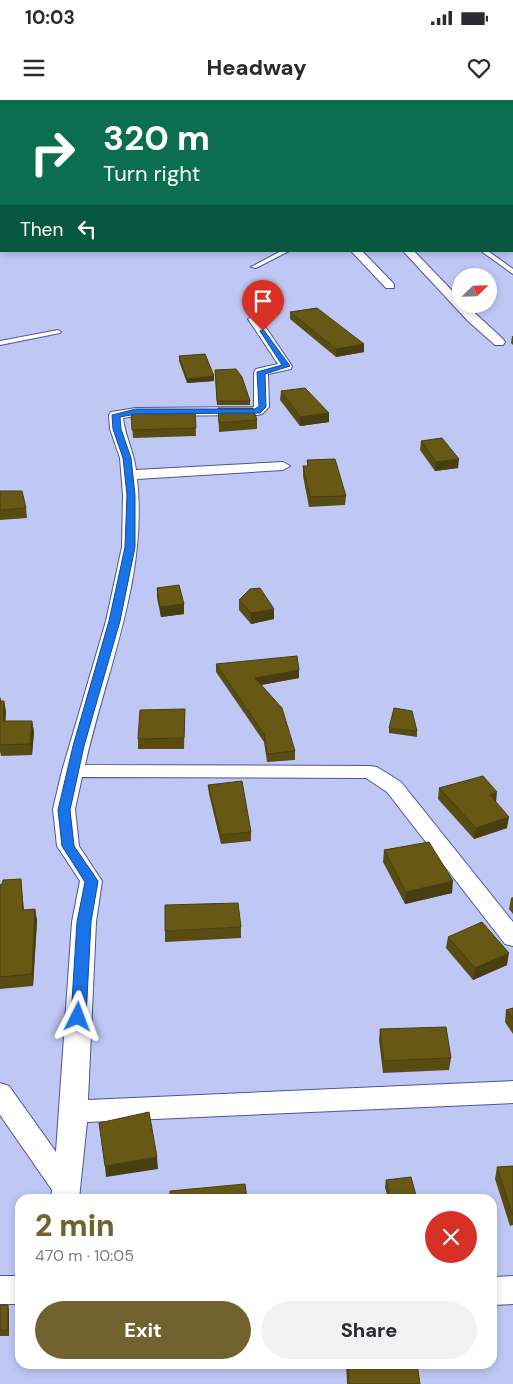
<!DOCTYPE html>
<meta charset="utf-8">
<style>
body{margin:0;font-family:"DM Sans",sans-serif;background:#f2f2f3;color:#2b2b33;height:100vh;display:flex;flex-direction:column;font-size:19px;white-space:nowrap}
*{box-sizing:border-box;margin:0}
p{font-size:16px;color:#7c7c81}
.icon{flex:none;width:28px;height:28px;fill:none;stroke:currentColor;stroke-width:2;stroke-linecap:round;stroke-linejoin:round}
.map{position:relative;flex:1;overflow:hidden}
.side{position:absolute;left:15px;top:1094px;width:482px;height:175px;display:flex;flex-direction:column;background:#fff;border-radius:15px;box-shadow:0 2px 8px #0003}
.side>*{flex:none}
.guide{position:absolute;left:0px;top:0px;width:514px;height:152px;box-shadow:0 2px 8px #0003;background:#0b6e4f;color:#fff;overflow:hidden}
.needle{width:32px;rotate:67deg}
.controls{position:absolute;left:452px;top:168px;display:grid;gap:10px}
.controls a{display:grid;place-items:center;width:45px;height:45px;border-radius:50%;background:#fff;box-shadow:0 2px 8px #0003;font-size:25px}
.pin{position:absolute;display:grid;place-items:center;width:42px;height:42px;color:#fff;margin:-51px -21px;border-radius:50% 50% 50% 0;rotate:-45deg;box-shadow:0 0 5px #0007}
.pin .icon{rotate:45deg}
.me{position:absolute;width:55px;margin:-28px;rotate:3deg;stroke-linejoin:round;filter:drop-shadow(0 0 4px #0008)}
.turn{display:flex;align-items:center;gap:18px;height:105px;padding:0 20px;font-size:22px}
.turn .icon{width:65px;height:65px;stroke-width:2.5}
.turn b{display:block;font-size:35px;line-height:42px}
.then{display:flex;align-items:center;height:48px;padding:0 20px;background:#0003;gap:10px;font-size:19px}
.round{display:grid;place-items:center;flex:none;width:52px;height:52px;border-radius:26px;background:#f2f2f3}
.summary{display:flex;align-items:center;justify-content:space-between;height:85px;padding:0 20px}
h1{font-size:30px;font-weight:800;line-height:38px;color:#706330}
.action{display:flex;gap:10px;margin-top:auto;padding:10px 20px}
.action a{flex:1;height:58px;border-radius:30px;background:#706330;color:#fff;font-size:20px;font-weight:800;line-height:58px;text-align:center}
.action a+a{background:#f2f2f3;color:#2b2b33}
.status{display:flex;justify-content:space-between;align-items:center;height:35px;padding:0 25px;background:#fff;direction:ltr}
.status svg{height:14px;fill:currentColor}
header{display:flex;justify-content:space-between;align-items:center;height:65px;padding:0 20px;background:#fff;font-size:22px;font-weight:800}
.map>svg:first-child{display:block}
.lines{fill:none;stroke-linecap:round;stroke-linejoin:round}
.lane-casing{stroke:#4c5597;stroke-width:2}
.street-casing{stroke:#4c5597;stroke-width:2}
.lane{fill:#fff;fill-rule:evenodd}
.street{fill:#fff;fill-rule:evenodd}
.wall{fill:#594c12}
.shaded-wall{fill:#483e0f}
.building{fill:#675815;stroke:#483e0f}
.route{fill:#1a73e8;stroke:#114b97}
</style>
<div class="status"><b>10:03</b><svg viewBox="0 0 49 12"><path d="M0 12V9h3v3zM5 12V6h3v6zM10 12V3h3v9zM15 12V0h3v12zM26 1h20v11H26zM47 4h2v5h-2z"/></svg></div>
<header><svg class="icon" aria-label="menu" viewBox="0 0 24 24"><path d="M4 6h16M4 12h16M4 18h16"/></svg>Headway<svg class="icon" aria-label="heart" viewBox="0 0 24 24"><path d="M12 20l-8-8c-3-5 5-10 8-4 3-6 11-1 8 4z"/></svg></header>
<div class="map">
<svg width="513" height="1284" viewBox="0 0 513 1284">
<rect width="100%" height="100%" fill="#bfc8f5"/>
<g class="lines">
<defs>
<path id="lane" d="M512 38H513V40H512Z
M512 56H513V58H512Z
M281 151H289L256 168 251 167Z
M481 151H488L513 169V174Z
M58 230 61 232 60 233 0 245V241Z"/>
<path id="street" d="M512 126H513V132H512Z
M351 151H362L394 184V188H386Z
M403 151H414L461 200V204H465L503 239 505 242 503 245H495L468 221Z
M254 215 258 216 292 266 291 269 268 274 269 307 262 314 257 315 136 316 123 318C125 336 134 352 136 370L283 362 290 366 283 370 137 379C148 477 106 571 85 665L370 666 377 667 401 682 513 822V846L505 844 387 692 366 678 82 677 75 709 79 746 102 781 96 822 88 1000 513 981V1003L87 1022 79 1099H51L52 1090 0 1015V983L9 986 56 1052 72 822 80 781 57 746 53 709 62 671 106 521 122 447 123 395 120 358 110 329 109 315 111 312 136 308 254 307V272L256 269 278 264 248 219Z
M0 1176H20V1204H0Z
M513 1176V1204L492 1205V1177Z"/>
</defs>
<use href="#lane" class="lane-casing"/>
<use href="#street" class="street-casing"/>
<use href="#lane" class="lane"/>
<use href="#street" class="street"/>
</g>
<path class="wall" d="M290 212 364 252 336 257 290 219Z
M512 236H513V245L511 243Z
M179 256 214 276V281L187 283 179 261Z
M215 270 250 301V305H217Z
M281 291 329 313V322L300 326 280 300Z
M218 308 257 320V329L219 332Z
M195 310 196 336 133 338 131 312Z
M421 341 458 368 435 371 420 350Z
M307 360 346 396 345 405 309 407 303 376V366H307Z
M0 391 26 408 27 418 0 420Z
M157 488 184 504V514L161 517 157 498Z
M239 500 274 519 251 524 239 510Z
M216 564 299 570V578L261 585 295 651V660L267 662 264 642 216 572Z
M0 597 1 601H4L6 612 5 621H32L34 632 32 655 1 656 0 651Z
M185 609 184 649H138V639Z
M389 628 417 631V637L389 633Z
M208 685 251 732V741L221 744 209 694Z
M439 688 496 702 507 728 474 739 438 699Z
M384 750 452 793 405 804 383 762Z
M21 779 24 810 35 809 37 821 33 886 0 889V785Z
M513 797V814L509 809 511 798Z
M241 827V838L165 842V831Z
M448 837 507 865 473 880 446 848Z
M513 908V934L505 922 506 910Z
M380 929 451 958 449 970 383 973 379 940Z
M513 1066V1125L510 1126 495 1079 497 1067Z
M386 1080 417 1099H388L385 1087Z
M0 1205 9 1211V1236H0Z
M346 1264H417L420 1284H347Z"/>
<path class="shaded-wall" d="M377 0H399L393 1H377Z
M364 244V252L336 257V249Z
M214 276V281L187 283V279Z
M329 313V322L300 326V317Z
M459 359 458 368 435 371 436 362Z
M184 504V514L161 517 160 507Z
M274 509V519L251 524V513Z
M299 570V578L255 586V578Z
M4 601 6 612 5 632 3 621Z
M32 621 34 632 32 655 30 644Z
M497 692 496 703 490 695Z
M509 717 507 728 474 739 476 728Z
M453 781 452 793 405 804 406 792Z
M35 809 37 821 33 886 32 874Z
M509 853 507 865 473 880 475 868Z
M157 1057 158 1069 106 1077 105 1066Z
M8 1205 9 1211V1236L8 1230Z"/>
<path class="building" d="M217 0H377L380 1H211Z
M0 28 1 29V119L0 118Z
M317 208 364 244 336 249 290 212Z
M205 254 214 276 187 279 179 256Z
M236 269 242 277 250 301H217L215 270Z
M305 288 329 313 300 317 281 291Z
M218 308H253L257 320 219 323Z
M195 310 196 328 132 330 131 312Z
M442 338 459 359 436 362 421 341Z
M335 359 346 396 310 397 303 366H308L307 360Z
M0 391H22L26 408 0 410Z
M179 485 184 504 160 507 157 488Z
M260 488 274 509 251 513 239 500 250 489Z
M297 556 299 570 255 578 282 608 295 651 267 654 264 634 216 564Z
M0 598V601H4L3 621H32L30 644 0 645Z
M394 608 412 611 417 631 389 628Z
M185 609 184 638 138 639 140 610Z
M483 676 497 692 490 695 509 717 476 728 439 688Z
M242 681 251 732 221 735 208 685Z
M429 742 453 781 406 792 384 750Z
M21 779 23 810 35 809 32 874 0 877V785L2 784 3 780Z
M238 803 241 827 165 831V805Z
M482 822 509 853 475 868 448 837Z
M513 908V919L506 910Z
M446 927 451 958 384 961 380 929Z
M149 1012 157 1057 105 1066 99 1023Z
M513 1066V1114H512L497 1067Z
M411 1077 417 1099H390L386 1080Z
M245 1084 247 1099H170V1091Z
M0 1205H8V1230H0Z
M348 1264H417L420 1284H349Z"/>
<path class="route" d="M263 229 290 266 265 274 266 307 260 313 136 314 120 317 121 329 131 358 135 395V447L120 521 84 646 70 710 74 746 98 781 91 822 86 917 83 921H73L71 917 77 822 85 782 62 746 58 710 73 646 109 521 125 447 127 395 123 358 113 329 112 315 136 309H255L259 306 257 272 282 265 260 231Z"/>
</svg>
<div class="controls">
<a><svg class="needle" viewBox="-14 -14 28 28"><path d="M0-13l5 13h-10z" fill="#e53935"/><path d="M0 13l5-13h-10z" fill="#7c7c81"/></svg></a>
</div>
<div class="pin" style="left:263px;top:231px;background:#d93025"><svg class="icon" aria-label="arrive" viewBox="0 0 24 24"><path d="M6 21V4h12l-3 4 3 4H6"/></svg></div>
<svg class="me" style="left:78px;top:917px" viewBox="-20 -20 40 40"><path d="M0-17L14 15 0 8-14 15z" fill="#1a73e8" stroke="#fff" stroke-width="4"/></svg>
<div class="guide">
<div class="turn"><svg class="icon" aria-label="right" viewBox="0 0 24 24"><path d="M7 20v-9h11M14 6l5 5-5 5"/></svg><div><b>320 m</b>Turn right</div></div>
<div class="then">Then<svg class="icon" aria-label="left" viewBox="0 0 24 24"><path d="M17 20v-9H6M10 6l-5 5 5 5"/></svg></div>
</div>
<section class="side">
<div class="summary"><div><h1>2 min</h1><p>470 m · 10:05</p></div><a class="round" style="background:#d93025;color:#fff"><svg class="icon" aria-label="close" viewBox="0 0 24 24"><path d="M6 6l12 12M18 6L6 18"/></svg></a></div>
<div class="action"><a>Exit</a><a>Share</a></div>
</section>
</div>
